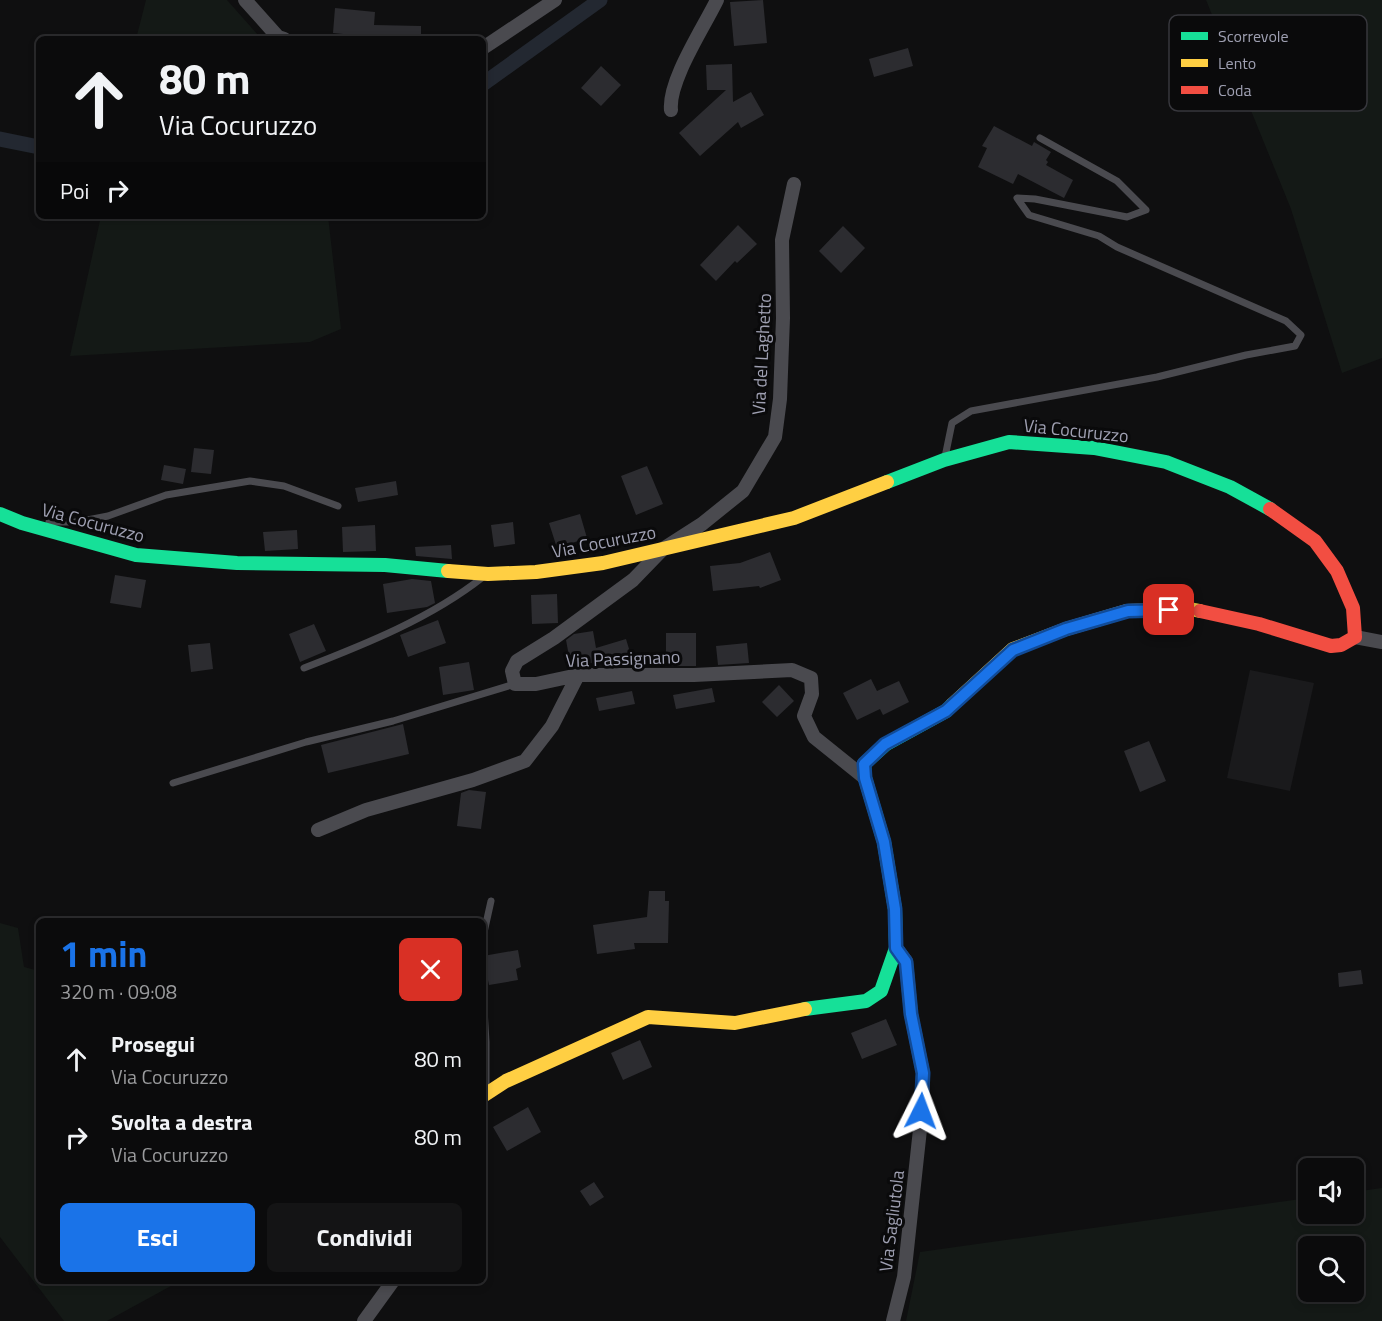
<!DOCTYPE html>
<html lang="it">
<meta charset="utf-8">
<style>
body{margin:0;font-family:"Titillium Web",sans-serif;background:#141415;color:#f1f3f6;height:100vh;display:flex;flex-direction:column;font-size:22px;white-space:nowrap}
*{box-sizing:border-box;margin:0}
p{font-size:20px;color:#9a9b9d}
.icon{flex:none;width:33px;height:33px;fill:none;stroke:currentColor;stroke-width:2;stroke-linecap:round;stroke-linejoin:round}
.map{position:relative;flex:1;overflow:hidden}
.drawer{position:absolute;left:36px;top:918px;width:450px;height:366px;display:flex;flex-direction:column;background:#0b0b0c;border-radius:9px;box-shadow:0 3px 9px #0003,0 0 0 2px #2b2b2d}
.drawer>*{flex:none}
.top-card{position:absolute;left:36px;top:36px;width:450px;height:183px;border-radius:9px;box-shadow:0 3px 9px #0003,0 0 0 2px #2b2b2d;background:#0b0b0c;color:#f1f3f6;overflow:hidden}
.buttons{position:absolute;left:1298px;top:1158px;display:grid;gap:12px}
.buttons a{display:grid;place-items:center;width:66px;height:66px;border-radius:9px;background:#0b0b0c;box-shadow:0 3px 9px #0003,0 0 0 2px #2b2b2d;font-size:30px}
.pin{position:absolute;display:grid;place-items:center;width:51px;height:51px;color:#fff;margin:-26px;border-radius:12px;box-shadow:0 3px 9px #0006}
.me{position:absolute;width:66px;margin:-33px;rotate:3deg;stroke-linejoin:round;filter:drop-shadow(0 0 4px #0008)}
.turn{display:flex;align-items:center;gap:21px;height:126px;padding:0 24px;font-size:27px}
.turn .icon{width:78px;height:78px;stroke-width:2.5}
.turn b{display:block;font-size:42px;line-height:51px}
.then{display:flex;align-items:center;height:57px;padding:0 24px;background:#0003;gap:12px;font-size:22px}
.round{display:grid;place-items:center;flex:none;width:63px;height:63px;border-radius:9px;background:#141415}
.headline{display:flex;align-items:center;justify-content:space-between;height:102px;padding:0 24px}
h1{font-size:36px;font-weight:700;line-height:45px;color:#1a73e8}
.primary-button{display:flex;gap:12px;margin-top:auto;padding:12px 24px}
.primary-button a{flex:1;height:69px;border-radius:9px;background:#1a73e8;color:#fff;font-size:24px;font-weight:700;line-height:69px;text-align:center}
.primary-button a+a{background:#141415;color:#f1f3f6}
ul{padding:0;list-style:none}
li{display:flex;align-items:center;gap:18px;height:78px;padding:0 24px}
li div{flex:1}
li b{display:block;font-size:22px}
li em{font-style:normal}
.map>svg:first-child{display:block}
.built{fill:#1a1a1c}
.green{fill:#141916;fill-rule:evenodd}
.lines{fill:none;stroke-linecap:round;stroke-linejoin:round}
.canal{stroke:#232831;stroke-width:15}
.building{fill:#2c2c30}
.lane{stroke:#4a4a4f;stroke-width:7}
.street{stroke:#4a4a4f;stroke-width:14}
.fast{stroke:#16e098;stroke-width:14}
.slow{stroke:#ffcf43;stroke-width:14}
.jam{stroke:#f24e42;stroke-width:14}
.route-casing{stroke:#114b97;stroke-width:15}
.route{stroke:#1a73e8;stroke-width:10}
.labels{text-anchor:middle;stroke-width:6;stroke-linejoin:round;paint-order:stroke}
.street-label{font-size:18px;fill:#9fa0b2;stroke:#0a0a0b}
.key{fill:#0a0a0b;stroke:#37373d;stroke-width:1.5}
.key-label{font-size:16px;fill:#9fa0b2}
</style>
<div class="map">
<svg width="1382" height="1321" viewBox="0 0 1382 1321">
<rect width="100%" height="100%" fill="#0f0f10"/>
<path class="built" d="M1250 670 1314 683 1290 791 1227 778Z"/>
<path class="green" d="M146 0H227L259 36 267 39H136Z
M1206 0H1382V358L1342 373 1291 209Z
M101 216H328L341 329 310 342 70 356Z
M0 923 18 928 24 967 39 971V1281H180L107 1321H64L0 1237Z
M1382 1188V1321H906L920 1252 1308 1198V1214H1353V1192ZM1353 1246V1292H1308V1246Z"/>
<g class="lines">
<path class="canal" d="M483 84 600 0
M0 139 39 147"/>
</g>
<path class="building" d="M763 0 767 43 734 46 730 2Z
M335 8 375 12 374 25 421 26V39H394L333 33Z
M908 48 913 66 874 77 869 59Z
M732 64 733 102 751 92 764 115 741 128 738 122 700 156 679 133 726 90H707L706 65Z
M601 66 621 85 601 106 581 88Z
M994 126 1032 146 1034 142 1051 152 1046 160 1048 162 1046 165 1073 180 1064 198 1018 174 1013 184 978 167 987 148 982 146Z
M738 225 757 244 737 263 735 261 716 281 700 265Z
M843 226 865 248 841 273 819 251Z
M194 448 214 450 211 474 191 472Z
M164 465 186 469 183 484 161 480Z
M647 466 663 504 636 515 621 476Z
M396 481 398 495 358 502 355 488Z
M580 514 587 538 557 548 549 523Z
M513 522 515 544 494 547 491 525Z
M375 525 376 551 343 552 342 527Z
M297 530 298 549 265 551 263 532Z
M451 545 452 559 416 556 415 547Z
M770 552 781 580 760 588 759 586 713 591 710 566 740 563Z
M115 575 146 580 141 608 110 603Z
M412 579 431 581 435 603 427 607 387 613 383 584Z
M557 594 558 623 532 624 531 595Z
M438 620 446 643 408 657 400 635Z
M314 624 326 651 300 662 289 634Z
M593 631 596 648 626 639 633 662 617 666H608L606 660 571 667 566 640 574 634Z
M666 633H696V666H666Z
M210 643 213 669 191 672 188 645Z
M747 643 749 663 718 665 716 646Z
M469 662 474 690 443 695 439 667Z
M871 679 877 691 899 681 909 702 883 715 880 709 857 720 843 693Z
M779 685 794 701 777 717 762 702Z
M712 688 715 702 676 709 673 695Z
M632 691 635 704 599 711 596 698Z
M403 724 409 754 328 773 321 745Z
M1149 741 1166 781 1140 792 1124 751Z
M469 790 486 792 481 829 457 826 461 793Z
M649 891H665V901H669L668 943H634L635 949 597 954 593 925 647 917Z
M518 950 521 967 516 969 518 980 489 985 483 956Z
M1361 970 1363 984 1339 987 1338 973Z
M886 1019 897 1045 862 1059 851 1033Z
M640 1040 652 1067 623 1080 611 1053Z
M528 1107 541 1132 507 1151 493 1127Z
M594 1182 604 1197 590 1206 580 1191Z"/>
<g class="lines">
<path class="lane" d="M945 457 952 423 971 411 1157 377 1246 355 1295 346 1301 335 1286 321 1117 247 1099 236 1029 215 1017 198 1035 199 1127 217 1146 210 1117 181 1040 138
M49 522H77L108 516 166 495 250 481 284 486 338 506
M304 668C366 644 431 618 483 577
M173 783 306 742 393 721 515 684
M483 937 491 901
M483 992 486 1042V1091"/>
<path class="street" d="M245 0 278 37 284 39
M483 48 555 0
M671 110C668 81 704 27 717 0
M794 184 782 240 783 318 780 399 775 437 743 491 702 524 663 549 633 580 554 638 517 661 512 671 515 684H536L578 675H694L792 670 811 678 812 694 804 716 814 737 865 778
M1355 637 1382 642
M318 830 366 810 473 780 525 761 552 726 578 675
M364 1321 393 1281
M893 1321 904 1277 922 1111 923 1073 911 1014 906 961 896 948"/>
<path class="fast" d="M887 482 944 460 1009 442 1094 448 1166 462 1230 487 1270 509
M0 514 22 523 136 555 237 563 385 565 448 571
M805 1009 866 1001 881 991 896 948 895 909 884 842 865 778 864 764 886 744 946 711 952 705"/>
<path class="slow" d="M448 571 488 574 536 572 603 563 794 518 887 482
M952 705 1013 649 1066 629 1127 611 1190 609 1200 611
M483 1096 506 1081 648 1017 735 1023 805 1009"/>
<path class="jam" d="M1200 611 1259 624 1331 646 1341 645 1355 637 1353 608 1337 571 1315 541 1270 509"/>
</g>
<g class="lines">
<defs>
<path id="route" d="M921 1111 923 1073 911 1014 906 962 896 948 895 909 884 842 865 778 864 764 885 744 946 711 1013 650 1066 629 1128 611 1169 610"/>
</defs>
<use href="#route" class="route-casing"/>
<use href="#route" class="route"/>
</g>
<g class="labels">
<g class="street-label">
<text transform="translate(762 354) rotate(-87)" y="6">Via del Laghetto</text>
<text transform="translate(1076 431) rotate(6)" y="6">Via Cocuruzzo</text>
<text transform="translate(93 523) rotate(15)" y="6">Via Cocuruzzo</text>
<text transform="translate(604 542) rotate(-11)" y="6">Via Cocuruzzo</text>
<text transform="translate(623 659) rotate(-2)" y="6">Via Passignano</text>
<text transform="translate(892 1221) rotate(-83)" y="6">Via Sagliutola</text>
</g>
</g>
<rect x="1169" y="15" width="198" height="96" rx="9" class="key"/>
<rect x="1181" y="32" width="27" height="8" fill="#16e098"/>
<rect x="1181" y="59" width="27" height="8" fill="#ffcf43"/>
<rect x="1181" y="86" width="27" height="8" fill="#f24e42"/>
<g class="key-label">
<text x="1218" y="42">Scorrevole</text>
<text x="1218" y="69">Lento</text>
<text x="1218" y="96">Coda</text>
</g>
</svg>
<div class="buttons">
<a><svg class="icon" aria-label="sound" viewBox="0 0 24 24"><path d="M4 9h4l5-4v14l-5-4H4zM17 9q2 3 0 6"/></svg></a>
<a><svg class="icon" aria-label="search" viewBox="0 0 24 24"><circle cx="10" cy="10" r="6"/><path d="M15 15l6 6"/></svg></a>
</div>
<div class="pin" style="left:1169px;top:610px;background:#d93025"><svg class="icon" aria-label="arrive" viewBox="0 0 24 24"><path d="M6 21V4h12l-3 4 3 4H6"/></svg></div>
<svg class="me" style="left:921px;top:1111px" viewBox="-20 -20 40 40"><path d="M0-17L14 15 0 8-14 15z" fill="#1a73e8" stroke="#fff" stroke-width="4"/></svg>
<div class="top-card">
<div class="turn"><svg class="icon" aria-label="ahead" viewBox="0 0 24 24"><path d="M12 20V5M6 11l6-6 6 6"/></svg><div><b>80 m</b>Via Cocuruzzo</div></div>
<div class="then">Poi<svg class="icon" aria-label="right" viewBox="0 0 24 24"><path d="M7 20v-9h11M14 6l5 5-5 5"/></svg></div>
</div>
<section class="drawer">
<div class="headline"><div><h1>1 min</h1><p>320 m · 09:08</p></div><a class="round" style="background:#d93025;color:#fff"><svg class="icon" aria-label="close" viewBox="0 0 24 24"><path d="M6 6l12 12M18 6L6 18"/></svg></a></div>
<ul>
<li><svg class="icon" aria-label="ahead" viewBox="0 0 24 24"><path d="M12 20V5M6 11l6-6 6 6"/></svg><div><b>Prosegui</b><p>Via Cocuruzzo</p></div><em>80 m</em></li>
<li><svg class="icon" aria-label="right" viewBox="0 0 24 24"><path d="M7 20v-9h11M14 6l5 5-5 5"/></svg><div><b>Svolta a destra</b><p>Via Cocuruzzo</p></div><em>80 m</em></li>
</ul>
<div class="primary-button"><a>Esci</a><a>Condividi</a></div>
</section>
</div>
